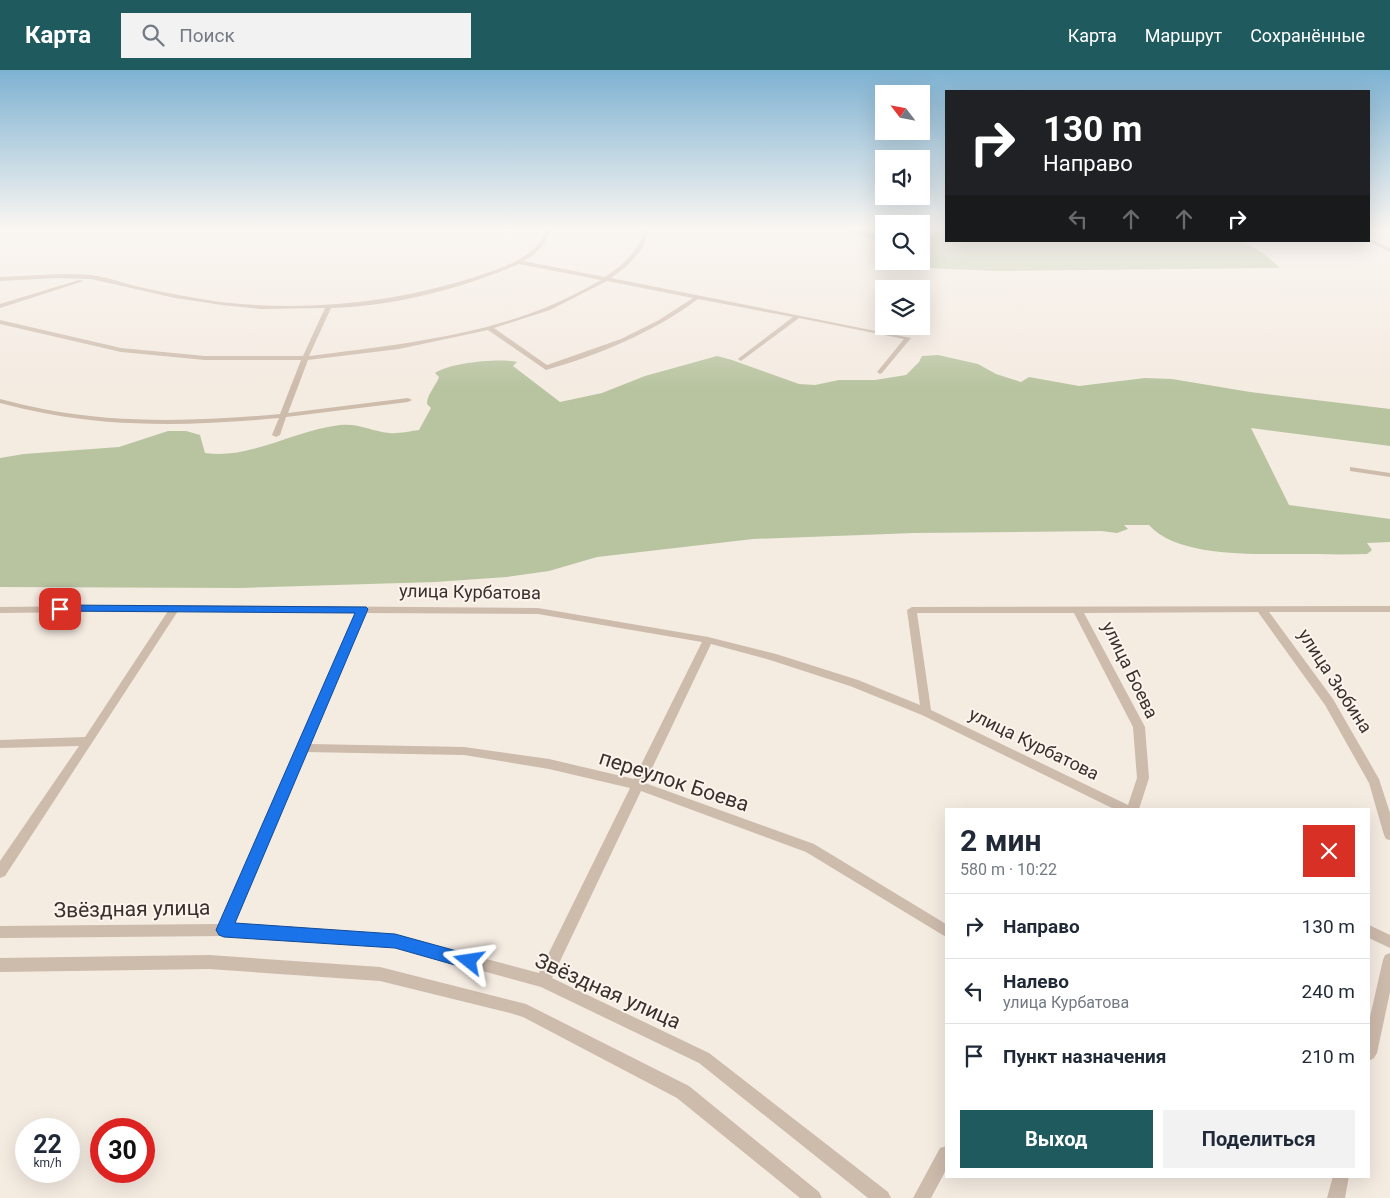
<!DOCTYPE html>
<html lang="ru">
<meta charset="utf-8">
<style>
body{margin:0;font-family:Roboto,sans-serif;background:#f2f2f3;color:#1f2937;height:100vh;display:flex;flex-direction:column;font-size:19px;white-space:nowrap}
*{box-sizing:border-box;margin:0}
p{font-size:16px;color:#747a83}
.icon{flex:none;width:28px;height:28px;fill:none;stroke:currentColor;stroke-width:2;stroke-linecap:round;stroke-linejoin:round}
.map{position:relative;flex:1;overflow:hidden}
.panel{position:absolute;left:945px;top:738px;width:425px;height:370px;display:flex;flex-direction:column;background:#fff;border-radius:0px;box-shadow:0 5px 20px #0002}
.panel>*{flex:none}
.guide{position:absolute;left:945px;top:20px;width:425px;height:152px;border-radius:0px;box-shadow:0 5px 20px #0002;background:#202124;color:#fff;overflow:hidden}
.needle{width:32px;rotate:302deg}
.controls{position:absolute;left:875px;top:15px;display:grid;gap:10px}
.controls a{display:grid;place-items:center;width:55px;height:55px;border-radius:0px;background:#fff;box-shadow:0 5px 20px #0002;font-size:25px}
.speed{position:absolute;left:15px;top:1048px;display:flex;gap:10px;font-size:25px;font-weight:700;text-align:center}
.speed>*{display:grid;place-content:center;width:65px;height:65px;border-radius:50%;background:#fff;box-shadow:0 5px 20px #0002;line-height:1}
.speed small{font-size:12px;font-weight:400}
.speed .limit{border:8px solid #d22;background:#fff;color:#111}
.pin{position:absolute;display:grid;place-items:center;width:42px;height:42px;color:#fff;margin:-21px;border-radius:10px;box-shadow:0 2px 8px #0006}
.me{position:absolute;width:55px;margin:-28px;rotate:285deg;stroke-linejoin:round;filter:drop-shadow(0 0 4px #0008)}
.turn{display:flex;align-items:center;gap:18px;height:105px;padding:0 15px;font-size:22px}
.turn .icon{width:65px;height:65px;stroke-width:2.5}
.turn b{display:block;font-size:35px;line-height:42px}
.lanes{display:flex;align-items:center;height:48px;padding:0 15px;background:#0003;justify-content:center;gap:25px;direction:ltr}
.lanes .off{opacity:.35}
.round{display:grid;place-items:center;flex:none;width:52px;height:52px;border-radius:0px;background:#f2f2f3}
.headline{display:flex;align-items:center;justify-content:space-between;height:85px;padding:0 15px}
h1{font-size:30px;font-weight:700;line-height:38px}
.button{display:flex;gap:10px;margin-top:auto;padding:10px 15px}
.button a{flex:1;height:58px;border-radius:0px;background:#1f5a5e;color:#fff;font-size:20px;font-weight:700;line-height:58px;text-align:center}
.button a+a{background:#f2f2f3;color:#1f2937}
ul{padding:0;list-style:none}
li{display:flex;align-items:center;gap:15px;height:65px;padding:0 15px;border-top:1px solid #e0e1e3}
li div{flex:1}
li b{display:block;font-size:19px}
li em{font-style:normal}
header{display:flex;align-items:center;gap:30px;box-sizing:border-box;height:70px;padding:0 25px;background:#1f5a5e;color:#fff}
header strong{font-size:24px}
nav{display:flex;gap:28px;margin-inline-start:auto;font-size:18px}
.search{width:350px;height:45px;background:#f2f2f3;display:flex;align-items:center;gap:12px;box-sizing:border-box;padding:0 18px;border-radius:0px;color:#747a83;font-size:19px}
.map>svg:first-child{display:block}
.green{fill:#b8c4a0}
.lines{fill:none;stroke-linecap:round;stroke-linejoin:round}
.street{fill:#cdbbac;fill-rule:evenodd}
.route{fill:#1a73e8;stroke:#114b97}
.labels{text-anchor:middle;stroke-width:4;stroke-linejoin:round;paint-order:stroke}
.street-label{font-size:18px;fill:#3b302b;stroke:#fbf5ee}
.near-street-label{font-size:21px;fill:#3b302b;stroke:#fbf5ee}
</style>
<header>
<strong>Карта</strong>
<div class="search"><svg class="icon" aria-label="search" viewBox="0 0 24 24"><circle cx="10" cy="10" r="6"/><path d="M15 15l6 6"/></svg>Поиск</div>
<nav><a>Карта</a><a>Маршрут</a><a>Сохранённые</a></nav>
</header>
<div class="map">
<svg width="1390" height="1128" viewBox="0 0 1390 1128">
<rect width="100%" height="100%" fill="#f4ebe1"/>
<path class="green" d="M841 159H884V176L876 170Z
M921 159H946V171H1242L1263 183 1280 198 999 201 924 198 910 191H921Z
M938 285 978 294 996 304 1021 312 1029 307 1079 316 1145 308 1172 309 1250 322 1390 339V376L1251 358 1289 435 1390 449V472L1367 473 1372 480 1367 484C1342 485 1317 484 1293 484 1253 484 1177 487 1149 455H1124L1128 459 1117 463 1101 461 914 463 753 469 597 487 549 501 507 507 435 512 240 518 0 517V388L24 384 119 377 168 361H186L200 365 205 383C249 390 295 360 340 355 359 353 371 361 389 363 398 364 410 361 419 360L431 338 427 334C427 324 436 316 439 307L435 303C450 293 498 288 517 292L513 296 560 332 602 323 645 306 717 286 732 290 799 314 815 315 839 310H875L906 305 919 292 922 286Z"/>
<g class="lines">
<path class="street" d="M547 159H551C546 174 537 184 523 191L605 207C626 192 636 184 645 159H649L643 178 626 197 611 208 911 268 882 303 880 304 877 302 904 269 799 248 741 291 738 289 739 288 793 247 698 229C654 262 599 285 546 300L488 260 399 279 308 290 288 343 408 328 412 330 408 332 286 347 280 365 276 367 272 365 279 348C203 355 124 358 49 344 32 341 16 337 0 333V329C16 333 32 337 48 340 124 354 204 351 280 344L301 290H205L121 282 0 254V250L121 278 205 286H303L325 238 261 239 222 235 175 228 91 209 57 208 0 211V207C30 206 61 202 91 205 107 207 123 213 139 217 166 223 193 228 220 232 307 242 395 233 478 206 504 197 536 188 547 159ZM519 194 601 210C584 220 566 229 547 237 474 267 387 276 309 286L331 238C395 236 460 219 519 194ZM607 211 693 228 659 250 621 269 547 295 494 258 550 240Z
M1369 168 1390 178V182L1368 171Z
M79 210 84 211 0 238V234Z
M1350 397 1390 403V407L1350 401Z
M175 535 538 538 708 567 776 584 858 610 920 635 907 540 912 537 1390 536V542H1269L1333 629 1379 709 1390 743V770L1386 769 1384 765 1369 713 1325 635 1258 542 1084 543 1145 657 1149 708 1139 739H1114L922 645 850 616 770 590 711 574 645 713 814 774 946 854V867L806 782 641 721 552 908 709 983 888 1122 891 1128H868L699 993 541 917 395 877 224 866 0 868V856L220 854 356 543 178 541 5 806 0 808V791L79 676 0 678V670L85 667 168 541 0 543V537ZM365 543 538 544 702 572 634 709 549 689 464 677 310 674ZM917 543H1074L1133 657 1137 708 1128 735 931 640ZM306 682 464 685 549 699 630 718 539 903 395 865 233 854Z
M1369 855 1390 865V878L1369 868Z
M1390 883V922L1377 983 1374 988 1369 991V951L1383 890 1385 885Z
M209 885 380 897 526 934 689 1016 819 1122 822 1128H800L677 1028 523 947 510 943 380 911 209 899 0 902V888Z
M946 1076V1100L931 1128H913L940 1078Z
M1333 1106H1349L1345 1128H1327Z"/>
</g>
<linearGradient id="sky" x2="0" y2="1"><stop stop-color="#7eb2d2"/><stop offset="0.5" stop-color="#faf6f2"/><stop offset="1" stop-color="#faf6f2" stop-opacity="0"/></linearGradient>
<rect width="1390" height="317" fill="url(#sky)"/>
<path class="route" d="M60 535 366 537 368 539 235 853 395 864 475 886 477 891 475 896 469 899 395 878 224 867 219 865 216 860 355 543 56 541 55 539Z"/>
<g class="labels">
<g class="street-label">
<text transform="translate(470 522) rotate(1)" y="6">улица Курбатова</text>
<text transform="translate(1130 600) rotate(64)" y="6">улица Боева</text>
<text transform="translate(1335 611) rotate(57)" y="6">улица Зюбина</text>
<text transform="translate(1034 674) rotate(26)" y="6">улица Курбатова</text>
</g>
<g class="near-street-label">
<text transform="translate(674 711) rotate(18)" y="7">переулок Боева</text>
<text transform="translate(132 839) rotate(-1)" y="7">Звёздная улица</text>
<text transform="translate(608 921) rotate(24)" y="7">Звёздная улица</text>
</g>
</g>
</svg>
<div class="controls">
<a><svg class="needle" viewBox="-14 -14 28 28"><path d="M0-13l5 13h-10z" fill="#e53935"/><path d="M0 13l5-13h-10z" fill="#747a83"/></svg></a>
<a><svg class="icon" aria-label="sound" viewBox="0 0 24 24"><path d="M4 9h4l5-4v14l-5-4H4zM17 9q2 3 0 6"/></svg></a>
<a><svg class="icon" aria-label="search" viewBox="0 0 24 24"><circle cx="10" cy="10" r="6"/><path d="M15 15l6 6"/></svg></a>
<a><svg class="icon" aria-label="layers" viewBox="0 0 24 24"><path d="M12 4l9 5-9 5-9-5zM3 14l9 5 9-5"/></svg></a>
</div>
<div class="speed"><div>22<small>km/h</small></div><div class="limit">30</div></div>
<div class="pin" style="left:60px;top:539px;background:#d93025"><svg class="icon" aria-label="arrive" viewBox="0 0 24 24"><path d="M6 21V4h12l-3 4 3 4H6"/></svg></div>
<svg class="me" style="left:469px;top:891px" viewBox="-20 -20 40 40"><path d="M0-17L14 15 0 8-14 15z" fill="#1a73e8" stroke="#fff" stroke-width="4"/></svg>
<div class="guide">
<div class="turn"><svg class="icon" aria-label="right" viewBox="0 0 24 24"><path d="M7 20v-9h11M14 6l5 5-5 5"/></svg><div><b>130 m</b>Направо</div></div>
<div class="lanes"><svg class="icon off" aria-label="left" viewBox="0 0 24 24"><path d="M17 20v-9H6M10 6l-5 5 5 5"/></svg><svg class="icon off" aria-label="ahead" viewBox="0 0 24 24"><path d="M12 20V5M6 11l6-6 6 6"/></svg><svg class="icon off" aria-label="ahead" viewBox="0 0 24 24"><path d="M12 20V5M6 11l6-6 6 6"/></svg><svg class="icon" aria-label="right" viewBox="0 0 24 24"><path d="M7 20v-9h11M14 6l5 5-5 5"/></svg></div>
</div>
<section class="panel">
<div class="headline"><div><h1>2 мин</h1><p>580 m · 10:22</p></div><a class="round" style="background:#d93025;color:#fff"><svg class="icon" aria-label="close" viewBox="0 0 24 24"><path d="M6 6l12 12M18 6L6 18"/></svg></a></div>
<ul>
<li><svg class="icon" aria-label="right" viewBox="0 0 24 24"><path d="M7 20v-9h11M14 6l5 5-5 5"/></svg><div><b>Направо</b></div><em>130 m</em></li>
<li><svg class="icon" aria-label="left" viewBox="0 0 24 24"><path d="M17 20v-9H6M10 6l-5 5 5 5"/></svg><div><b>Налево</b><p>улица Курбатова</p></div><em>240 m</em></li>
<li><svg class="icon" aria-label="arrive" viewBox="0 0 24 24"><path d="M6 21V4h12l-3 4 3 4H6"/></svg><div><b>Пункт назначения</b></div><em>210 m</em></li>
</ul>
<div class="button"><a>Выход</a><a>Поделиться</a></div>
</section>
</div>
